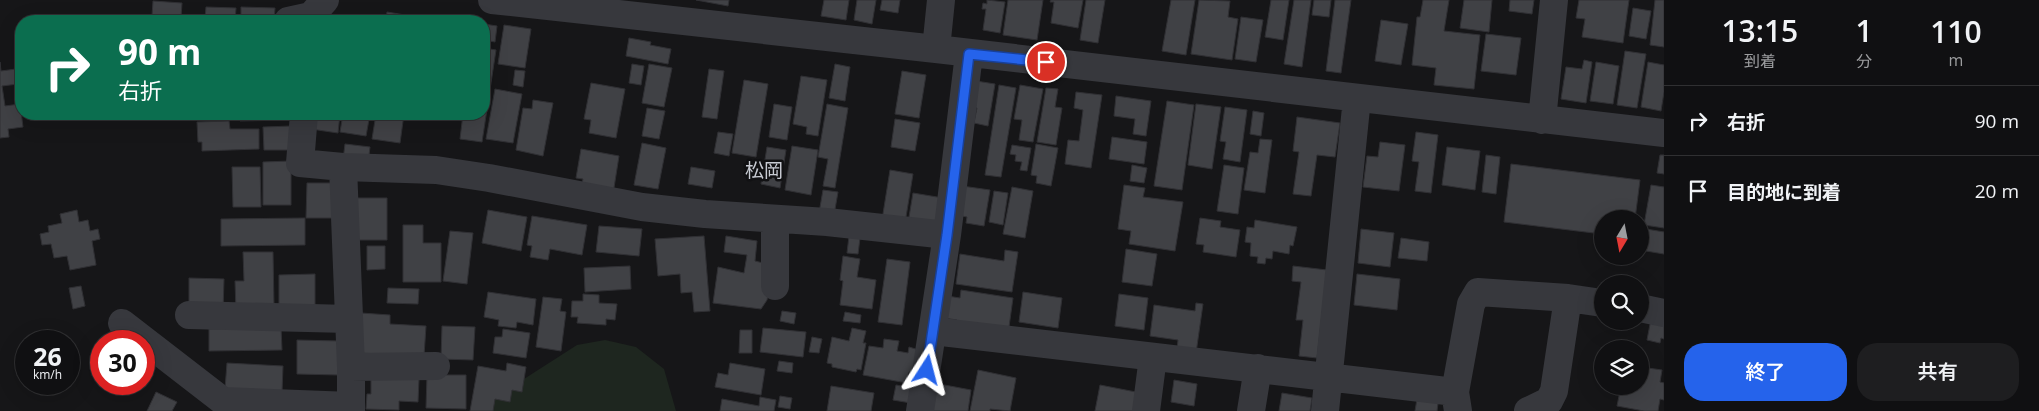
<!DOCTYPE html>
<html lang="ja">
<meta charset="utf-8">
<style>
body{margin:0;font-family:"Open Sans","Noto Sans JP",sans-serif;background:#1e1e20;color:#f1f3f6;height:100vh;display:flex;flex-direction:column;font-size:19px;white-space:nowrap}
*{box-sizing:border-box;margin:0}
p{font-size:16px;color:#9c9d9f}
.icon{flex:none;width:28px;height:28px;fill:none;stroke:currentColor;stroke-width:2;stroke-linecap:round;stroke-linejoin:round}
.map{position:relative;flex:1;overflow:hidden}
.drawer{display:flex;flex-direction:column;background:#101012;width:375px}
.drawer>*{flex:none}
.hud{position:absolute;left:15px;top:15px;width:475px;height:105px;border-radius:20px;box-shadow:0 5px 20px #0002,0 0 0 1px #303032;background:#0b6e4f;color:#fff;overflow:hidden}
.needle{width:32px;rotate:190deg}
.fabs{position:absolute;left:1594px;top:210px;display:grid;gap:10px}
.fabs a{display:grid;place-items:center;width:55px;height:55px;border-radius:50%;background:#101012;box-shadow:0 5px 20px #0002,0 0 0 1px #303032;font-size:25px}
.speed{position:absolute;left:15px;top:330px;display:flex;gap:10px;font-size:25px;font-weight:700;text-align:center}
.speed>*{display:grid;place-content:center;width:65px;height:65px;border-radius:50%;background:#101012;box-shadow:0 5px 20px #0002,0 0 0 1px #303032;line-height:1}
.speed small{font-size:12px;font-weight:400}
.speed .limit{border:8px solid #d22;background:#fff;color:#111}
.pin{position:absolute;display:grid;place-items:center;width:42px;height:42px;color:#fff;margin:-21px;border:2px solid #fff;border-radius:50%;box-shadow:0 1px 5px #0007}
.me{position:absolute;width:55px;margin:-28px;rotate:9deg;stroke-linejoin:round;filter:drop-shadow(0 0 4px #0008)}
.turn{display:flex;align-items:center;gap:18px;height:105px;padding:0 20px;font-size:22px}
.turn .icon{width:65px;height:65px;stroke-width:2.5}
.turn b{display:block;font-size:35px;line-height:42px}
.eta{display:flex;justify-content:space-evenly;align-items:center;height:85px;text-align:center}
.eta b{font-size:30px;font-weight:600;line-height:35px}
.primary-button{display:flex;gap:10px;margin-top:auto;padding:10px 20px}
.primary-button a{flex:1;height:58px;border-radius:20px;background:#2563eb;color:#fff;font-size:20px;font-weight:600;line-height:58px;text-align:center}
.primary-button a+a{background:#1e1e20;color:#f1f3f6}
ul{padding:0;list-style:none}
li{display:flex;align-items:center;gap:15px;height:70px;padding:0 20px;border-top:1px solid #303032}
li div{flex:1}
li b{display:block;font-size:19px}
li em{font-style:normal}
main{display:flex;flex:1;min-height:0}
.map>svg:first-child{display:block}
.green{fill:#1e261f}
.building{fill:#404145;stroke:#303034}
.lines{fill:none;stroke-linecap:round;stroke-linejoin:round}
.minor{stroke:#37383d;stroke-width:28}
.route-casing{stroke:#184099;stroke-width:12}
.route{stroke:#2563eb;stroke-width:9}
.labels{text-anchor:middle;stroke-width:5;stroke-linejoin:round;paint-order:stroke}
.quarter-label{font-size:19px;fill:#c9ccd4;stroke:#111113}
</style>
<main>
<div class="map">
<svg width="1664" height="411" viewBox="0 0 1664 411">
<rect width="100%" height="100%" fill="#161618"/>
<path class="green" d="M605 340 636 347 664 369 676 411H474L577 345Z"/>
<path class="building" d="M696 0H729L728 6Z
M824 0H849L846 20 821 16Z
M857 0H876L872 24 854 20Z
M882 0H900L898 13 880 10Z
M987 0 1005 2 1000 33 983 30 986 9H982L983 3 987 4Z
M1008 0H1043L1037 40 1003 35Z
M1051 0H1083L1078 28 1051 23 1054 2H1050Z
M1086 0H1105L1098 43 1080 40Z
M1171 0H1195L1186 55 1162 51Z
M1199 0 1230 1 1228 17 1238 19 1232 60 1191 54Z
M1271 0H1289L1283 40 1265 37Z
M1294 0H1311L1302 67 1284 64Z
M1314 0H1331L1329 17 1312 15Z
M1335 0H1351L1341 73 1326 71Z
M1423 0H1449L1444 31 1480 35 1474 89 1434 85 1436 68 1412 65 1417 17H1420Z
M1464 0H1492L1489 32 1460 28Z
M1510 0H1534L1532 14 1509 11Z
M1579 0H1629L1623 43 1582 37 1585 19 1576 18Z
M1655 0H1664V47L1650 45Z
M153 1 182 3 181 18 152 16Z
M206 7 236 8 235 21 205 19Z
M241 7 275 8 274 21 241 19Z
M1633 8 1651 11 1646 39 1629 36Z
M387 12 411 16 410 21H386Z
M1241 17 1263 20 1256 62 1235 59Z
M1381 20 1408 24 1401 65 1375 61Z
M484 24 497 26 495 42 484 40Z
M504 25 531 29 525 68 498 64Z
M1486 34 1521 38 1516 75 1481 71Z
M629 38 651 42 650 45 671 49 668 64 626 56Z
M484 48 496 50 482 142 460 139 463 114H484Z
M1625 51 1646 54 1637 108 1617 105Z
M1584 60 1592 62 1586 103 1561 99 1566 67 1582 69Z
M0 62 1 71 16 69 18 84 2 86 5 106 20 104 23 127 8 129 9 137 0 138Z
M1596 62 1619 66 1613 104 1590 101Z
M1648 62 1664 65V92L1661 111 1641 107Z
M632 64 644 66 641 85 629 83Z
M649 64 672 68 664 107 642 103Z
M835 64 850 67 845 101 829 98Z
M709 69 724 71 717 119 702 117Z
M515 70 525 71 523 87 513 85Z
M902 71 926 75 919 118 895 114Z
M801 76 827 80 818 136 806 134 807 127 793 124Z
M744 80 768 84 756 157 732 153Z
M976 81 995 84 988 126 974 123 977 108 971 107Z
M591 83 625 89 616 138 589 133 591 120 584 119Z
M999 85 1016 88 1001 177 985 175Z
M1020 85 1043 89 1033 142 1019 140 1022 120 1014 119Z
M1046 88 1058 89 1055 107 1062 108 1056 145 1037 142Z
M495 89 522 94 513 143 486 139Z
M1076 92 1102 95 1091 168 1065 164 1068 140 1079 141 1083 110 1074 108Z
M1116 96 1151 101 1146 136 1133 134 1135 119 1114 116Z
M533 100 553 103 543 156 516 150 523 108 532 109Z
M1167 101 1194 105 1182 190 1154 186Z
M774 104 792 107 787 140 769 137Z
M827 104 848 108 835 188 823 186 828 159 818 157Z
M1196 104 1221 107 1212 169 1188 165Z
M1225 107 1247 110 1240 162 1223 159 1226 142 1220 141Z
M647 108 665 111 659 139 642 136Z
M1253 111 1264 113 1261 136 1250 134Z
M240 114H291V120L240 121Z
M314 114H340L338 133 311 129Z
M343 114H370L366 136 340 132Z
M376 114H404L400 143 372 139Z
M1297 117 1340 123 1335 157 1317 155 1311 196 1293 194 1299 152 1293 151Z
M895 119 920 123 915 151 891 147Z
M229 121 230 129H259V149L202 151V142H198L197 122Z
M292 126V150H264L263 127Z
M718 132 733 134 729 156 714 153Z
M1416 132 1438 135 1431 193 1415 191 1419 162 1412 161Z
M1112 137 1147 142 1144 164 1109 159Z
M1260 139 1272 140 1265 193 1244 190 1250 152 1258 153Z
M1380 142 1405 145 1399 191 1363 187 1367 156 1378 157Z
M642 143 666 148 658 189 634 185Z
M345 144 370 147 368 163 343 160Z
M1036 144 1058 148 1051 186 1036 183 1037 176 1031 175Z
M1012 145 1031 148 1027 171 1020 170 1022 162 1015 161 1016 155 1010 154Z
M792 146 818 150 811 195 785 190Z
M767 147 786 150 780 188 761 184Z
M1447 147 1480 151 1475 190 1442 185Z
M581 149 619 156 613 194 581 188 583 179 576 178Z
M1486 155 1500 157 1496 194 1482 192Z
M1660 155H1664V174L1657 173Z
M291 161V205H263V162Z
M1511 164 1640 180 1635 219H1602V234L1504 222Z
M1132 165 1147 168 1144 183 1130 181Z
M1224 165 1244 168 1238 214 1217 211Z
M232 167H260L261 207H233Z
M691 167 715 171 712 188 688 184Z
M890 170 913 174 905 223 882 220Z
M307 183H338L337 218H306Z
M1124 185 1145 188 1143 197 1183 202 1175 251 1129 244 1131 231 1118 229Z
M1651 185 1664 187V228L1644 225Z
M962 186 990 190 984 226 966 223 967 217 957 215Z
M1012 187 1033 191 1025 238 1003 234Z
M823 190 838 192 834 215 819 213Z
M994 191 1008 193 1003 225 989 222Z
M913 193 943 198 938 228 908 223Z
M355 198H387V240H355Z
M77 210 79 222 88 220 90 231 98 229 100 239 92 241 96 265 70 270 67 256 54 258 51 244 42 245 40 234 49 232 48 226 62 223 60 214Z
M488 210 527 217 521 251 482 243Z
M532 216 587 225 582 255 550 249 548 260 530 257 532 246 527 245Z
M305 218V245L221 246V219Z
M1200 218 1221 221 1220 227 1240 230 1236 257 1203 252 1204 245 1196 244Z
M1255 220 1297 227 1293 246 1290 245 1289 254 1273 251 1272 259 1266 258 1265 264 1257 263 1258 257 1250 256 1251 243 1245 242 1247 227 1254 228Z
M403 225H423V243H441V282H403Z
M599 226 642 229 639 256 596 252Z
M1640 228 1664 232V254L1640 250Z
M1361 229 1394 233 1390 267 1358 263Z
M450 231 473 233 467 284 443 281Z
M704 236 710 311 694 312 692 292 681 293 680 274 658 276 655 239Z
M726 236 757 241 755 261 767 264 771 280 767 300 761 309 713 303 718 267 744 273 747 255 724 252Z
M849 236 860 238 858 254 847 253Z
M1401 238 1429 242 1427 261 1398 258Z
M367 246H385V269L367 270Z
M1126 249 1157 254 1152 286 1122 282Z
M1005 250 1018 252 1012 292 956 284 960 254 1004 261Z
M243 252H273L274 306 236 311 235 281H244Z
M843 256 860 259 857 277 876 280 872 309 840 305 843 281 840 280Z
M887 259 910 262 902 325 878 322Z
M630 266 631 289 585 292 584 268Z
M1293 266 1327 270 1317 358 1299 356 1303 320H1296L1301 282 1292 281Z
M315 274V307L279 308V275Z
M1357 274 1400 279 1397 310 1354 305Z
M189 278 224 279 223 311 189 310Z
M81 286 85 306 73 309 69 288Z
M388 288 419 289 418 304 387 303Z
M961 290 1013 298 1008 334 956 326 957 320 944 318 947 296 960 298Z
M488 292 536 299 533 325 517 322 516 328 498 326 499 320 484 317Z
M1023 292 1062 298 1058 328 1019 322Z
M583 294 599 295V303L617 304 615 320 606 319V325L577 323 578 317H571L572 301H583Z
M1119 294 1148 298 1144 330 1115 326Z
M543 297 562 299 560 311 566 312 561 351 536 347Z
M1196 303 1203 304 1196 353 1177 350 1178 340 1150 336 1154 305 1195 311Z
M782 311 796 313 794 324 780 321Z
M845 312 861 315 860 323 843 321Z
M361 313 390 315V324L426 326 424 356 358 353Z
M1651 319 1664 321V339L1661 338 1660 343 1647 340Z
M442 326 475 327 473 360 441 359Z
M281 327 282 350 209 351V329Z
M763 328 806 332 803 357 760 352Z
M852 328 866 331 863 343H866L861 370 857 369 856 372 832 367V364L827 363 832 337 849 341Z
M503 329 530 333 526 358 493 353 495 337H502Z
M740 330H752V353H739Z
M812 337 822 339 819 353 809 352Z
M884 339 899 341 897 351 908 353 909 347 919 350 915 373 909 372 907 383 863 375 869 346 883 348Z
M297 340 339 341V375L297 374Z
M779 361 793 363 792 373 777 371Z
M227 363 283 366 282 392 225 389Z
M507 363 526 367 522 392 512 390 510 402 495 399 493 411H470L478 366 506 371Z
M730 363 765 369 761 395 715 387 718 373 728 375Z
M1648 368 1662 370 1660 382 1664 383V400L1660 399 1658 411H1644L1617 406 1621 386H1640V372L1647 374Z
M978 370 1016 378 1010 411 990 409V411H970Z
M427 375H466V409L426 408Z
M371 378 419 379 418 402 399 401V410L366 409 367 394H371Z
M1174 380 1197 384 1194 406 1171 402Z
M934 383 971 390 968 411H929Z
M896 385 914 388 911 403 893 400Z
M1100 385 1141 393 1137 411H1095Z
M831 386 874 393 871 411H827Z
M156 392 177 402 172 411H147Z
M1282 393 1312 398 1310 411H1279Z
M1418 393 1439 396 1437 411H1415Z
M780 396 792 398 790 409 778 407Z
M760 397 776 400 774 411H720L722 399 759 406Z"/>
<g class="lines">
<path class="minor" d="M492 0 936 49 1664 133
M288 21 311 16 325 0
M936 49 941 0
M304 114 300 163 343 167 436 170 489 178 642 207 705 214 827 222 947 235
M1542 120 1554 0
M343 167 351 367V411
M775 286V219
M1640 308 1664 313
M189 315 349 319
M122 323 223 401 351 406
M933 331 1455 392 1458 411
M351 367 436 366
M1455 392 1471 304 1478 292 1568 298 1602 303
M920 411 947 235 969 54
M1146 411 1153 357
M1251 411 1258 368
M1325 411 1357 98
M1528 411 1549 401 1554 391 1568 298"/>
</g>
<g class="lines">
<defs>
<path id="route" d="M927 370 947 235 969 54 1046 62"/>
</defs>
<use href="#route" class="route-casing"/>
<use href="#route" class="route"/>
</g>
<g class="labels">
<g class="quarter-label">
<text x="764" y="177">松岡</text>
</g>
</g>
</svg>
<div class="fabs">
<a><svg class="needle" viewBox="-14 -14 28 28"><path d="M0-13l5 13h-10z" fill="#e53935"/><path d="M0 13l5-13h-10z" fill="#9c9d9f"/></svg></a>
<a><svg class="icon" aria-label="search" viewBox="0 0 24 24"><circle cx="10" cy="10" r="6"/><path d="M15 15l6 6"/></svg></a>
<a><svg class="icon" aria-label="layers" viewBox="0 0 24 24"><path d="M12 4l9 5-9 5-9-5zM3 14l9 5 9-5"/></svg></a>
</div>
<div class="speed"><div>26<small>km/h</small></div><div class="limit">30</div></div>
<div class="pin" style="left:1046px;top:62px;background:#d93025"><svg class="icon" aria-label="arrive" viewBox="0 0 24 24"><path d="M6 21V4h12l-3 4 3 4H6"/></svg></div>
<svg class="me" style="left:927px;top:370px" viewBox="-20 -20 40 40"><path d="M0-17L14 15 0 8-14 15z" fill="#2563eb" stroke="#fff" stroke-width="4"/></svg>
<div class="hud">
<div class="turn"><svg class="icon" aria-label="right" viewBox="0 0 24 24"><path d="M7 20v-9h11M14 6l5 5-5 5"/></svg><div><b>90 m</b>右折</div></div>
</div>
</div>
<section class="drawer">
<div class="eta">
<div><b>13:15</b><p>到着</p></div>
<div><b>1</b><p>分</p></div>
<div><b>110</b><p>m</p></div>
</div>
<ul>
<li><svg class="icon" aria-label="right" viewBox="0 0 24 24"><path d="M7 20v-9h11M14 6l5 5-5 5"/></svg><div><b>右折</b></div><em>90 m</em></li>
<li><svg class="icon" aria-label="arrive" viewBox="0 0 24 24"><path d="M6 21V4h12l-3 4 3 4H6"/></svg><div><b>目的地に到着</b></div><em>20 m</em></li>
</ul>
<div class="primary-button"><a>終了</a><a>共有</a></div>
</section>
</main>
